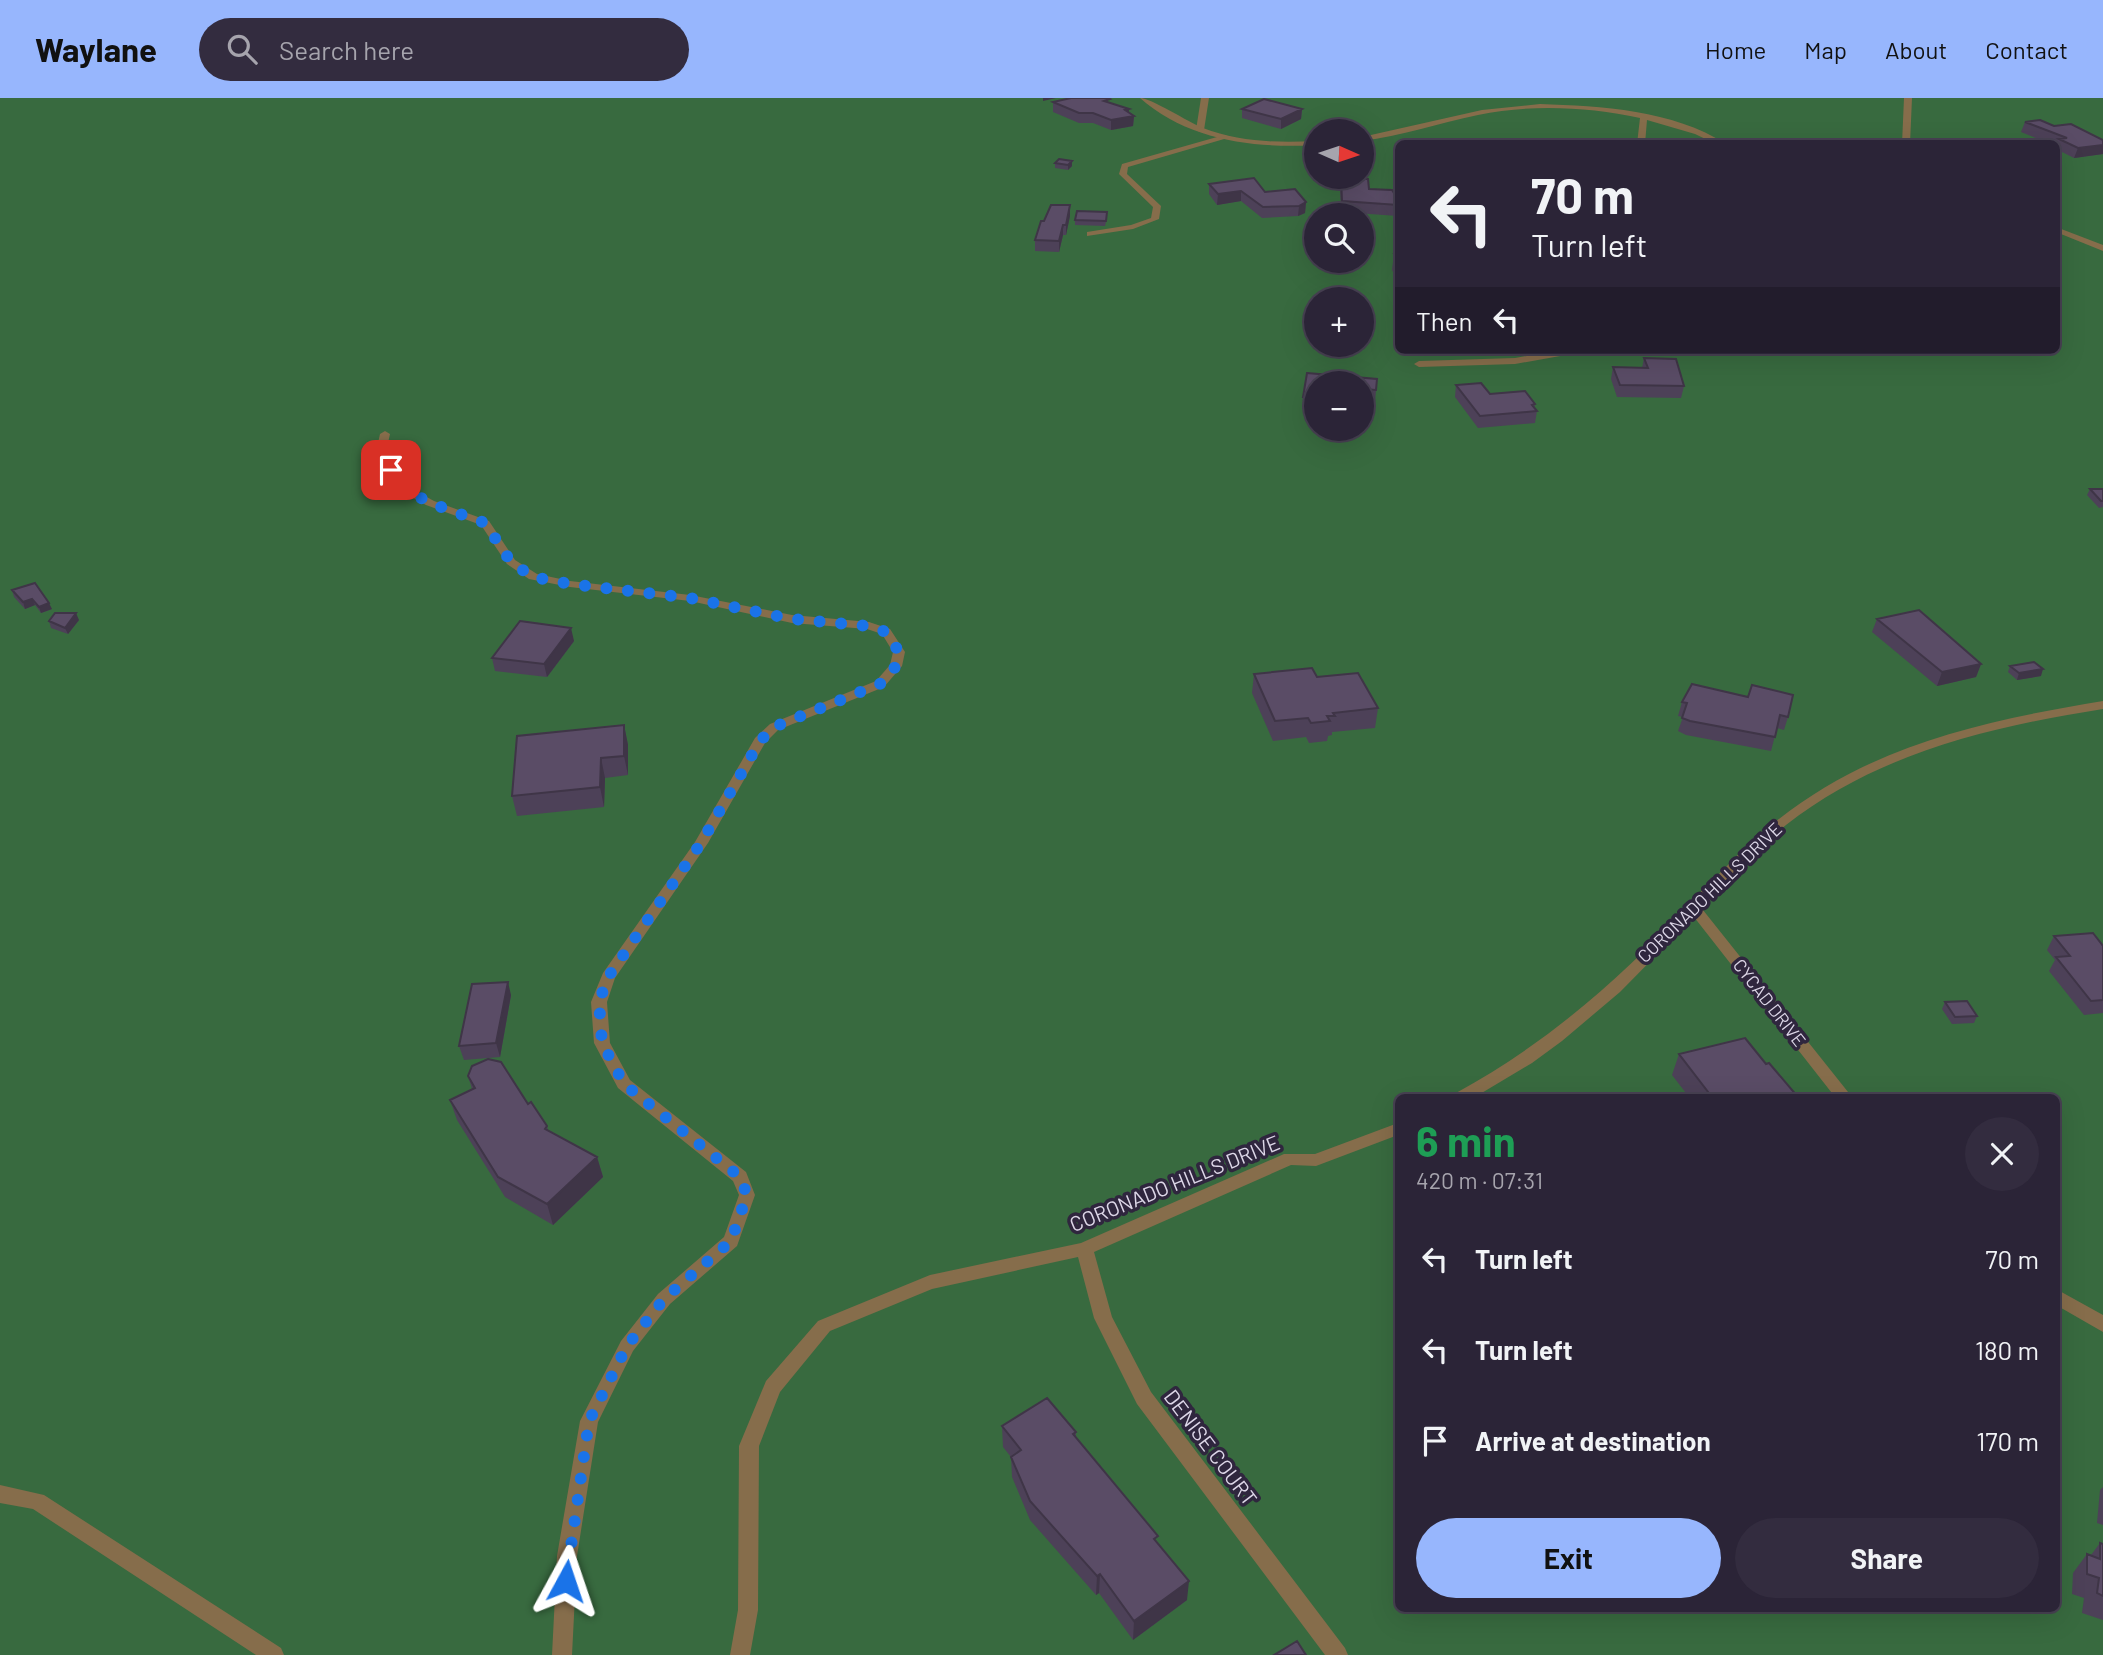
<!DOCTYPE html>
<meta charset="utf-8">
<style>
body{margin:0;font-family:Barlow,sans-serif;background:#332c3f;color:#f1f3f6;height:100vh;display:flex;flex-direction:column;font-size:26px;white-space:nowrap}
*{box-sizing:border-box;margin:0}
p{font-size:23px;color:#a6a4ad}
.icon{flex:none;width:38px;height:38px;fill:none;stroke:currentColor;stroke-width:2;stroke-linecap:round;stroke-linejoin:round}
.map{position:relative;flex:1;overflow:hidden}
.sheet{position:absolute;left:1395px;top:996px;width:665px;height:518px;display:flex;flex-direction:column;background:#2b2437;border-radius:10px;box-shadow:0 7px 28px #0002,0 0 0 2px #474152}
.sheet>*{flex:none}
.guide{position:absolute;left:1395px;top:42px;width:665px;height:214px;border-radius:10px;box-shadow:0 7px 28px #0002,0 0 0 2px #474152;background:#2b2437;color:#f1f3f6;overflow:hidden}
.needle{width:46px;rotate:93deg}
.controls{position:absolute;left:1304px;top:21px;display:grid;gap:14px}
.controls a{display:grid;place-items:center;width:70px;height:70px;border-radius:50%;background:#2b2437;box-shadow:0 7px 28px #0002,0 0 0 2px #474152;font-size:35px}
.pin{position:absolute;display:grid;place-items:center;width:60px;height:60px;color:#fff;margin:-30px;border-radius:14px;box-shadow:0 4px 10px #0006}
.me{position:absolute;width:77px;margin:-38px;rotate:5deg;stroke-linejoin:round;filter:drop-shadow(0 0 5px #0008)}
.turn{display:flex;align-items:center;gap:24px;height:147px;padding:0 21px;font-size:32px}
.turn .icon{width:91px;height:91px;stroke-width:2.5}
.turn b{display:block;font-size:49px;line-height:60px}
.then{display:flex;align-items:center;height:66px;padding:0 21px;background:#0003;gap:14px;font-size:26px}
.round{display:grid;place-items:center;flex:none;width:74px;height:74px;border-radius:37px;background:#332c3f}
.overview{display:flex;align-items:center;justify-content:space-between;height:119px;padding:0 21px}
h1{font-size:42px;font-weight:700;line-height:52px;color:#1e9e55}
.cta{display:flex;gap:14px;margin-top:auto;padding:14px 21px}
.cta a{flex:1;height:80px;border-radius:42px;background:#97b6fd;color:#111;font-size:28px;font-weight:700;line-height:80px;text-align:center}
.cta a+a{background:#332c3f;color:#f1f3f6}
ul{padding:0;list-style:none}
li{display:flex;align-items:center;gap:21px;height:91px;padding:0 21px}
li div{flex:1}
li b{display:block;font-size:26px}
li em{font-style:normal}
header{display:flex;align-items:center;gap:42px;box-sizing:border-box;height:98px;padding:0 35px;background:#97b6fd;color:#111}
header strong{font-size:33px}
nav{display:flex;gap:38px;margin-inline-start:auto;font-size:24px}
.search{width:490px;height:63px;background:#332c3f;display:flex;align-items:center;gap:18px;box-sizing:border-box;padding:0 24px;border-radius:38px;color:#a6a4ad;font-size:26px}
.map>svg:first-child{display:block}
.green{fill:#386a3f;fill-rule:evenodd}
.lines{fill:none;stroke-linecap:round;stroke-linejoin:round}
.service{fill:#866d4b;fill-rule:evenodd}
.minor{fill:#866d4b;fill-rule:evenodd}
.tertiary{fill:#866d4b;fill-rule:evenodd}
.wall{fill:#4d4158}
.shaded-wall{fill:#3f3547}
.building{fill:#5a4c66;stroke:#3f3547;stroke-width:2}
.route{stroke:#1a73e8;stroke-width:12;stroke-dasharray:0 21.6}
.labels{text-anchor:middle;stroke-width:7;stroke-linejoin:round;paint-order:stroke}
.street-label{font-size:18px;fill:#ddd7e8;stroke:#2f263e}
.near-street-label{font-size:21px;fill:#ddd7e8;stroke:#2f263e}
</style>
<header>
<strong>Waylane</strong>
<div class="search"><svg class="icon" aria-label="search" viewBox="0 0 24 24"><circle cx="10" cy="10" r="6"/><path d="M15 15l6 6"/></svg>Search here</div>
<nav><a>Home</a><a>Map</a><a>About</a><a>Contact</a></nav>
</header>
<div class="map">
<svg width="2103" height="1557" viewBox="0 0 2103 1557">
<rect width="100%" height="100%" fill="#393049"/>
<path class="green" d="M0 0H2103V1557H0ZM1316 33H1362V79H1316ZM1398 46H2056V252H1398ZM1316 117H1362V163H1316ZM1316 201H1362V247H1316ZM1316 285H1362V331H1316ZM1398 999H2056V1510H1398Z"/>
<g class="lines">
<path class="service" d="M1201 0H1209L1204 32 1200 34 1196 32Z
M1224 37 1231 39 1128 69 1127 76 1161 108 1159 121 1133 131 1087 138V134L1131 127 1151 120 1153 109 1119 76 1122 66Z
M385 333 390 336 386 354 405 387 434 403 489 423 515 462 537 476 570 483 690 497 792 517 869 524 890 531 905 554 902 568 884 589 778 632 765 645 708 745 615 880 607 904 610 945 630 982 746 1074 755 1097 737 1148 670 1206 633 1253 598 1324 577 1458 572 1557H552L557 1458 580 1323 621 1243 658 1196 724 1139 739 1097 733 1083 618 990 594 945 591 904 603 875 695 744 755 640 770 626 876 583 890 567 893 554 882 536 867 531 792 525 690 503 570 489 529 481 507 466 481 427 426 407 397 391 376 354 380 336Z
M0 1387 44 1397 281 1550 284 1557H256L33 1411 0 1405Z"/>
<path class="minor" d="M1140 0C1151 0 1188 24 1203 30 1239 44 1278 45 1316 43V47C1256 51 1187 42 1140 0Z
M1904 0H1912L1910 46H1902Z
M1540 6C1601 8 1673 12 1726 46H1716L1695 36 1647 22 1645 46H1637L1640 20C1588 9 1531 6 1478 17 1439 25 1401 38 1362 43V39L1482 12Z
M2056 129 2103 147V153L2056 134Z
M1561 252H1582L1577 255 1515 266 1419 269 1414 266 1419 263 1515 260Z
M1694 805 1699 807 1852 999H1835L1694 819 1620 894 1562 943 1532 965 1475 999H1454L1456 995C1546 946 1620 881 1689 807Z
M1398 1025V1037L1316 1068 1291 1067 1094 1154 1112 1219 1151 1294 1345 1550 1348 1557H1325L1137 1306 1094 1220 1078 1159 932 1191 830 1233 780 1294 759 1348 758 1512 750 1557H730L738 1512 739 1348 766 1283 818 1223 930 1177 1081 1145 1284 1056H1315Z
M2056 1191 2103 1217V1234L2056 1207Z"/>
<path class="tertiary" d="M2103 603V611C1990 629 1878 655 1786 727 1754 752 1728 785 1699 813L1694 815 1687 810C1698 795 1714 781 1727 768 1833 657 1957 627 2103 603Z"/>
</g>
<path class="wall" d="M1053 4 1110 5 1129 11V15L1134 18 1133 28 1111 32 1093 25H1079L1053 14Z
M1242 11H1302L1301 21 1281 31 1242 20Z
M2025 24 2054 28 2103 42V56L2074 60 2056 51 2057 48 2056 46H2051L2021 34Z
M1072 63V68L1068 72 1055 70V65Z
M1341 80 1369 91 1398 95V118L1341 114 1340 90Z
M1209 86 1265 94 1306 104 1305 115 1298 118 1262 120 1241 103 1217 107 1209 96Z
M1070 107V118L1066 137H1063L1059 154 1035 153V142L1044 123Z
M1107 120 1105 128 1075 127V122Z
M1398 155V182L1392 172 1394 156Z
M1644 260 1684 288 1681 300 1617 299 1611 281 1613 269 1642 270Z
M1307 275 1377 281 1375 304 1362 303V285H1316V312L1302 311Z
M1456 287 1490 296 1535 306 1534 310 1537 313 1535 325 1478 330 1455 299Z
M2090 391H2103V409L2099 410 2087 397Z
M12 492 52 511 41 515 35 507 25 511 14 499Z
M1877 521 1981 566 1976 579 1937 588 1872 534Z
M79 522 68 536 51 530 49 523Z
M574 543 547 579 495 573 492 560Z
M2010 568 2041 578 2017 582 2008 574Z
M1254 576 1317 579 1378 610 1375 630 1332 634V637L1328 638 1327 643 1309 645 1306 639 1273 643 1252 595Z
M1748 599 1788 619 1784 632 1777 630 1771 653 1686 637 1678 633 1683 619 1678 618 1682 604Z
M624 627 628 647V677L605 680 604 709 517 718 512 698Z
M2054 838 2103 848V915L2084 917 2049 873 2055 862 2047 852Z
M511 897 500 959 464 962 459 948Z
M1945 904 1977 918 1974 925 1952 926 1942 911Z
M1679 956 1766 966 1798 999H1689L1672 977Z
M468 978 528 1006 547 1028 548 1032 597 1059 603 1079 553 1127 505 1099 457 1022 450 1002 472 991Z
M1002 1328 1076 1334V1340L1158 1446 1187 1502 1133 1542 1099 1495 1096 1497 1030 1422 1012 1379 1011 1359 1003 1349Z
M2103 1389V1427L2097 1425 2100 1392Z
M2100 1445 2103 1446V1445V1522L2082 1515 2084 1500 2072 1496 2073 1475 2087 1456 2091 1457Z"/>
<path class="shaded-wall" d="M1043 0H1056L1043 3Z
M1129 11V19L1134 18 1133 28 1111 32V22L1125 12Z
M1302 11 1301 21 1281 31V21Z
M2103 47V56L2074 60 2078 50Z
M1072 63V68L1068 72V67Z
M1241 93V103L1217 107 1218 96Z
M1306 104 1305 115 1298 118 1299 108Z
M1070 107V118L1066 137V127Z
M1063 127V137L1059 154V143Z
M32 501 35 507 25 511 23 504Z
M49 505 52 511 41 515 39 509Z
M76 515 79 522 68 536 65 530Z
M571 530 574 543 547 579 544 566Z
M1981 566 1976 579 1937 588 1942 574Z
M2043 571 2041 578 2017 582 2019 575Z
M624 627 628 647V677L624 658Z
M601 660 605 680 604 709 600 689Z
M508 884 511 897 500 959 496 945Z
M597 1059 603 1079 553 1127 547 1106Z
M1100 1476 1099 1495 1096 1497 1097 1478Z
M1189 1483 1187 1502 1133 1542 1134 1523Z"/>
<path class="building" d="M1071 0H1108L1110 1 1104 3 1129 11 1125 12 1134 18 1111 22 1093 15H1079L1053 4Z
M1264 1 1302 11 1281 21 1242 11Z
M2040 22 2054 28 2071 26 2103 42V47L2078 50 2059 41 2067 40 2025 24Z
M1059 61 1072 63 1068 67 1055 65Z
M1254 80 1265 94 1295 91 1306 104 1299 108 1263 109 1241 93 1218 96 1209 86Z
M1341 80 1368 81 1369 91 1392 92 1394 95H1398V107L1342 103Z
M1051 107H1070L1066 127H1063L1059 143 1035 142 1041 123H1044Z
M1077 113 1107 114 1106 123 1075 122Z
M1398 155V163L1394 156Z
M1644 260 1676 261 1684 288 1620 287 1613 269 1648 270Z
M1307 275 1377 281 1376 292 1362 291V285H1316V300L1303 299Z
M1481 285 1490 296 1525 293 1535 306 1532 307 1537 313 1480 318 1456 287Z
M2090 391H2103V403H2101Z
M35 485 49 505 39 509 32 501 23 504 12 492Z
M1919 512 1981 566 1942 574 1877 521Z
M55 515H76L65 530 49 523Z
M520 523 571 530 544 566 492 560Z
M2034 564 2043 571 2019 575 2010 568Z
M1312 570 1317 579 1358 575 1378 610 1333 615 1335 618H1327L1330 623 1311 625 1308 620 1275 623 1254 576Z
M1692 586 1748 599 1752 587 1793 597 1788 619 1780 617 1775 639 1690 623 1682 620 1687 605 1682 604Z
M624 627V658L601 660 600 689 512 698 517 638Z
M2093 835 2103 848V902L2091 903 2056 859 2070 858 2054 838Z
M508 884 496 945 459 948 472 886Z
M1967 903 1977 918 1955 919 1945 904Z
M1745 940 1766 966 1769 965 1798 999H1712L1679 956Z
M488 961 501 964 528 1006 531 1004 547 1028 545 1031 597 1059 547 1106 498 1079 450 1002 475 990 468 978 472 968Z
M1047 1300 1076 1334 1073 1336 1158 1438 1154 1441 1189 1483 1134 1523 1100 1476 1097 1478 1030 1403 1011 1359 1021 1352 1002 1328Z
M2100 1445 2103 1446V1498L2097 1495 2099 1480 2087 1476V1456L2100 1461Z
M1297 1543 1306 1557H1274Z"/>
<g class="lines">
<path class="route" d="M391 372 401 389 430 405 485 425 511 464 533 479 570 486 690 500 792 521 869 528 886 534 899 554 896 568 880 586 774 629 760 643 701 745 608 879 599 904 602 945 624 986 740 1079 747 1097 731 1143 664 1201 627 1248 589 1323 566 1483"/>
</g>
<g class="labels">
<g class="street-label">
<text transform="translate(1710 795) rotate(-44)" y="6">CORONADO HILLS DRIVE</text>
<text transform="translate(1769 905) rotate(52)" y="6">CYCAD DRIVE</text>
</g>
<g class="near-street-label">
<text transform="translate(1175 1086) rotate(-22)" y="7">CORONADO HILLS DRIVE</text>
<text transform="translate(1210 1350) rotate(53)" y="7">DENISE COURT</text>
</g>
</g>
</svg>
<div class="controls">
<a><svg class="needle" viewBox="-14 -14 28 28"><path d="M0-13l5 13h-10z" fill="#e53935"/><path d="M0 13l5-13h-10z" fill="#a6a4ad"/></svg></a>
<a><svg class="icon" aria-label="search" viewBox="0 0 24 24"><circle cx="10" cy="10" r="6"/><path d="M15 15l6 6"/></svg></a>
<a>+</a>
<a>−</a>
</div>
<div class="pin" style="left:391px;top:372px;background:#d93025"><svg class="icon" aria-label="arrive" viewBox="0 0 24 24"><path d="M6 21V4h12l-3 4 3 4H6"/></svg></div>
<svg class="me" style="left:566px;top:1483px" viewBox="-20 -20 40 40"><path d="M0-17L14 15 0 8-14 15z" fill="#1a73e8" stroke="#fff" stroke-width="4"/></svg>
<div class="guide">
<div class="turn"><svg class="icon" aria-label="left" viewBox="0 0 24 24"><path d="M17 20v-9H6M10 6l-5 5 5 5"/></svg><div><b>70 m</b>Turn left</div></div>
<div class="then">Then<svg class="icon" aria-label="left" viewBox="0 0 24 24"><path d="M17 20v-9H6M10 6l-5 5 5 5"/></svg></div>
</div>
<section class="sheet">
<div class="overview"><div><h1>6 min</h1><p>420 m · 07:31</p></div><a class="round"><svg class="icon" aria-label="close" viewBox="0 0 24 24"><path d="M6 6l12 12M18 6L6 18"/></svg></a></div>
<ul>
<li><svg class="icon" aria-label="left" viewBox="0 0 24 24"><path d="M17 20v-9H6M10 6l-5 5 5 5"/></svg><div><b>Turn left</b></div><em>70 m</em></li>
<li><svg class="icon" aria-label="left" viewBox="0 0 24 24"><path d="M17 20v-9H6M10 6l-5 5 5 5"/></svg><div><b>Turn left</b></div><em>180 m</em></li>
<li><svg class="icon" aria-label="arrive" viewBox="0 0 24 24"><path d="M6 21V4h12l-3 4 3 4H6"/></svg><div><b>Arrive at destination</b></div><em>170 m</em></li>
</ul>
<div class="cta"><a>Exit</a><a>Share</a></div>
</section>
</div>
